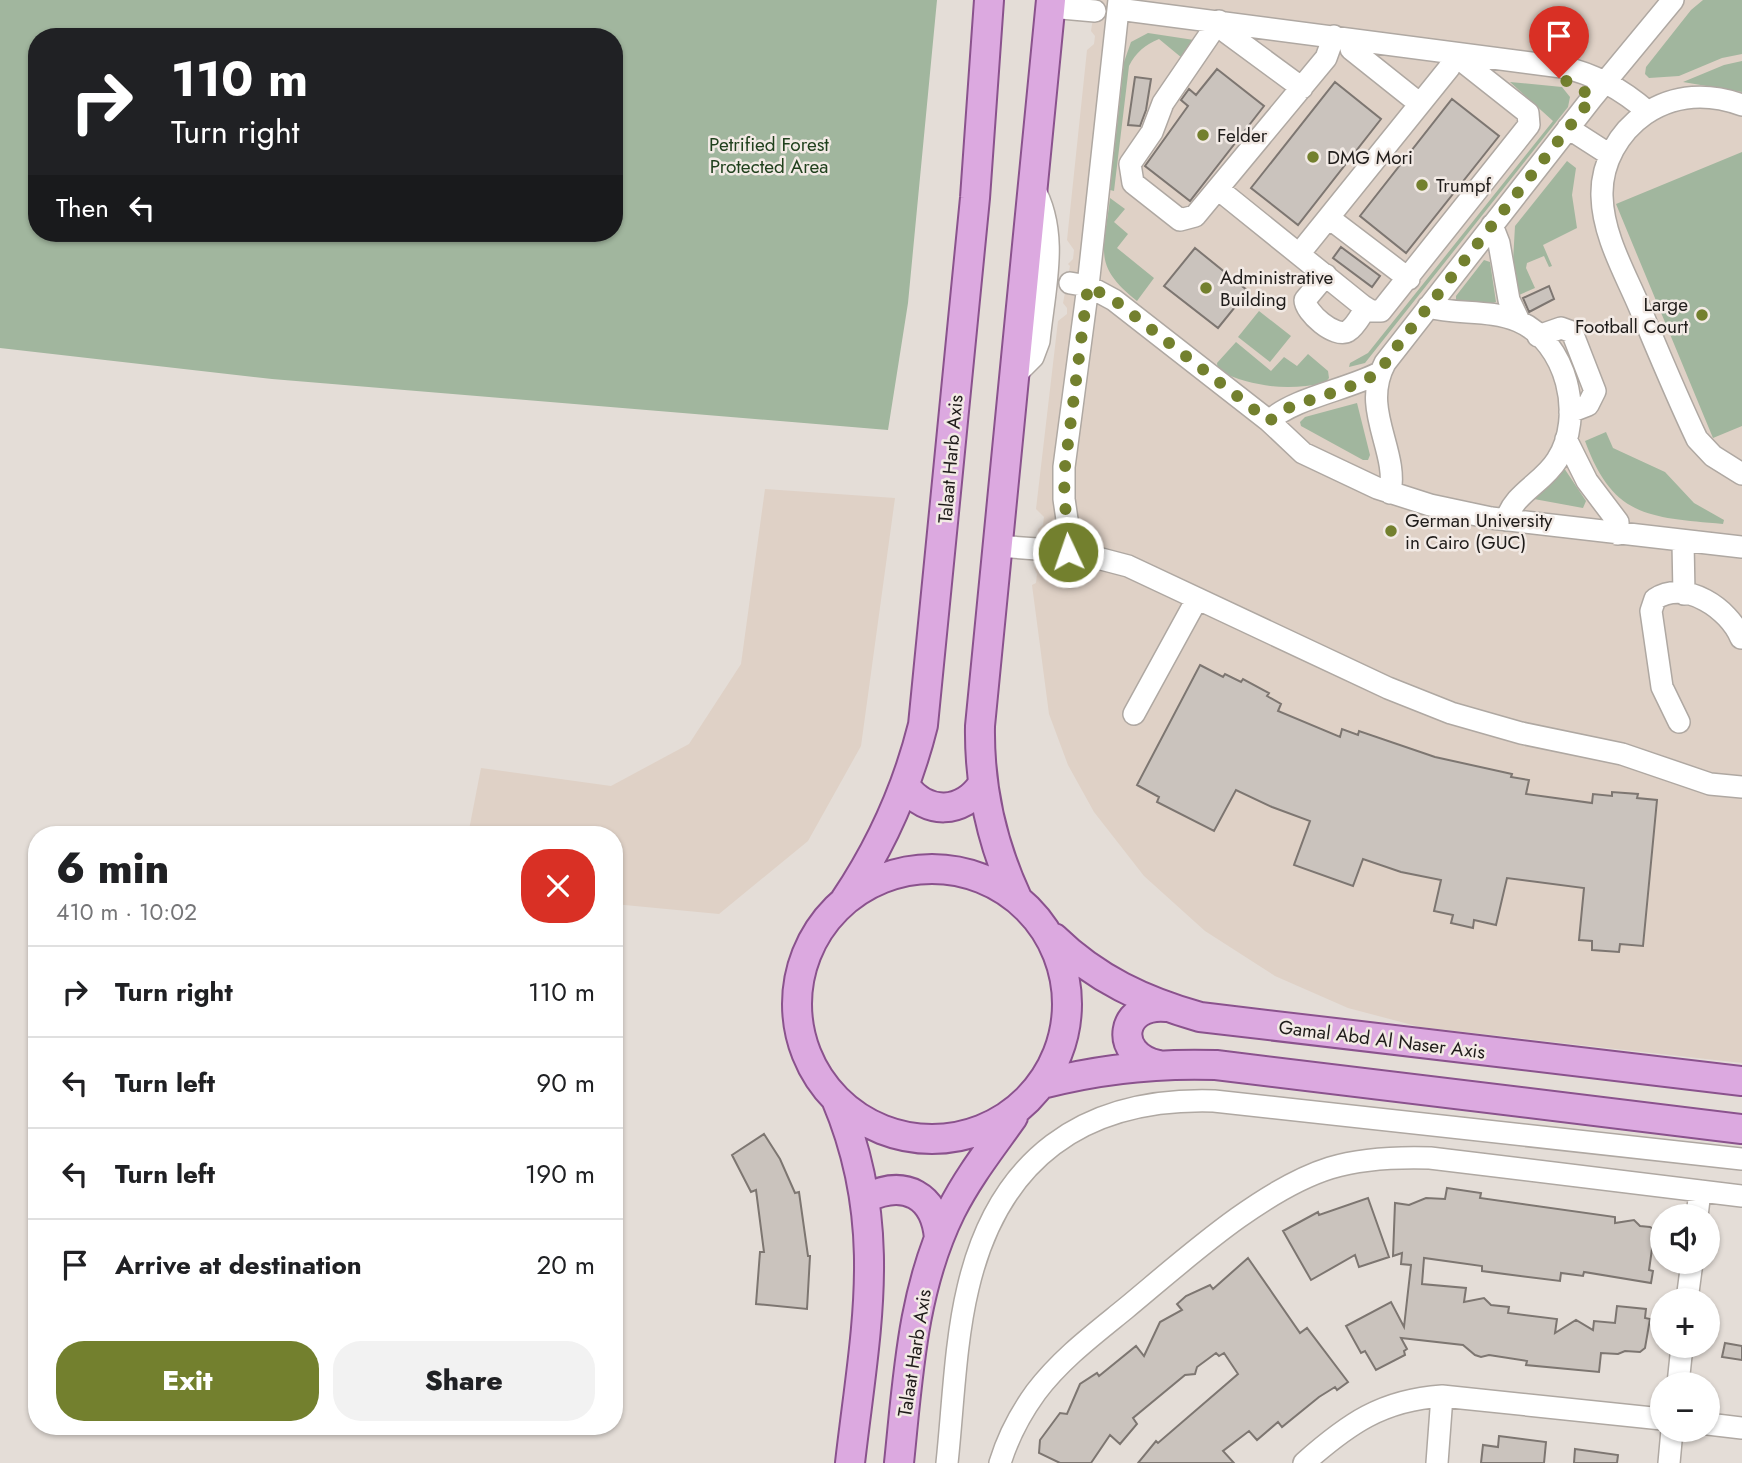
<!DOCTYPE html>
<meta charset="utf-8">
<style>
body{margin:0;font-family:Jost,sans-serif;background:#f2f2f2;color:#202124;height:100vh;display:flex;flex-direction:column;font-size:26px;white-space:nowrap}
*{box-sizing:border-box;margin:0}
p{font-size:23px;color:#757577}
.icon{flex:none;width:38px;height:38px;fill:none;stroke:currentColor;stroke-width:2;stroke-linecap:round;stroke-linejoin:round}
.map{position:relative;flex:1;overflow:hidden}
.sheet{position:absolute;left:28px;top:826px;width:595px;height:609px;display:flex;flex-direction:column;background:#fff;border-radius:28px;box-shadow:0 2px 5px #0004}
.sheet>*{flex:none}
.guide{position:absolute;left:28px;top:28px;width:595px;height:214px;border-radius:28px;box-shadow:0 2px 5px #0004;background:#202124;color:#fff;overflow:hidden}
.fabs{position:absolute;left:1650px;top:1204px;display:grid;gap:14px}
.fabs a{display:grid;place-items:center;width:70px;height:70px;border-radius:50%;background:#fff;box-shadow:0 2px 5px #0004;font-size:35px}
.pin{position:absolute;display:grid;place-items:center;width:60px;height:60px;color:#fff;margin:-72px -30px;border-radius:50% 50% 50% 0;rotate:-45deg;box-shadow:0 0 7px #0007}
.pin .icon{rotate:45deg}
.me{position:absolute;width:77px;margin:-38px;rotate:357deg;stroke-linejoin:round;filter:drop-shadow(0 0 5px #0008)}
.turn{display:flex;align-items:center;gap:24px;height:147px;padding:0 28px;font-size:32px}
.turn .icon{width:91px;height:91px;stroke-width:2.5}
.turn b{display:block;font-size:49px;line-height:60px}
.then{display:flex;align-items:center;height:66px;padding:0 28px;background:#0003;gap:14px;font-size:26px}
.round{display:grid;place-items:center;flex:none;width:74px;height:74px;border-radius:28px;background:#f2f2f2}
.head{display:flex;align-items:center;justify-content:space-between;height:119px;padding:0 28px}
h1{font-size:42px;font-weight:800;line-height:52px}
.action{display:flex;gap:14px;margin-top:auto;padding:14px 28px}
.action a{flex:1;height:80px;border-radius:28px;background:#73802e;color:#fff;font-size:28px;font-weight:800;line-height:80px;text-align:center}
.action a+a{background:#f2f2f2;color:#202124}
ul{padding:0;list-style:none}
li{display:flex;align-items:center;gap:21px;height:91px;padding:0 28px;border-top:2px solid #e0e0e0}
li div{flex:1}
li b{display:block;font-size:26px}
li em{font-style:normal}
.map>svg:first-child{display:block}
.built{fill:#dfd1c6}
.green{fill:#a1b69e;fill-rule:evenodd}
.building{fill:#cac3bd;stroke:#7d7671;stroke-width:2}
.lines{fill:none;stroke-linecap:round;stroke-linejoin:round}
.minor-casing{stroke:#afa8a2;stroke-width:24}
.major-casing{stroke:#8a528d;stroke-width:32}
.minor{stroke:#fff;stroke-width:21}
.major{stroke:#dca9e0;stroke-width:28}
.route{stroke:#73802e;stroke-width:12;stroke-dasharray:0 21.6}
.poi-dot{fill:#73802e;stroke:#f2eae5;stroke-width:2.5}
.labels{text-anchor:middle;stroke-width:5;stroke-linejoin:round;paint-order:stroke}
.poi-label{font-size:19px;fill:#1f1c1a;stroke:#f2eae5;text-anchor:start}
.park-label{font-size:19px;fill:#20411d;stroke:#f2eae5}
.street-label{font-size:19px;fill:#1f1c1a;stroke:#f2eae5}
</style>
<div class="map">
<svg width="1742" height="1463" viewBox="0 0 1742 1463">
<rect width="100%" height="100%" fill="#e4ddd7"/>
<path class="built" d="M1096 0H1742V1063L1420 1027 1348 1008 1275 976 1205 931 1144 876 1094 812 1068 765 1049 714 1032 585 1036 583 1037 574 1034 568 1036 565 1038 529 1043 525 1044 517 1036 509 1058 321 1067 314V308L1063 303 1070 266 1068 264 1073 259 1074 250 1067 240 1087 50 1094 44 1095 36 1091 31Z
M765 489 895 498 861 746 808 841 719 914 614 904V835H468L481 768 611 786 689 744 741 664Z"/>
<path class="green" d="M0 0H937L908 303 888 430 272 379 0 348ZM37 37H614V233H37Z
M1703 0H1742V54L1722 58 1679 76 1649 78 1645 74 1646 67 1691 10Z
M1148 33 1194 40 1182 58 1159 39C1145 45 1136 52 1129 66L1114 191 1110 190 1124 62 1131 42Z
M1742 61V92L1683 82 1724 65Z
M1510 82 1562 87 1570 97 1568 107 1365 363 1349 367 1350 363 1368 353 1553 121Z
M1742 152V426L1713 438 1616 204Z
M1567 161 1576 168 1572 195 1577 228 1543 245 1552 266 1549 267 1544 256 1527 263 1526 268 1535 288 1519 295 1512 279 1515 226Z
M1110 198 1125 209 1114 222 1128 234 1117 248 1154 278 1137 301C1092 265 1104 251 1110 198Z
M1484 260 1490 262 1496 302 1490 304 1456 300V296Z
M1259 311 1291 336 1270 362 1238 337Z
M1236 342 1271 371 1284 357 1297 366 1308 354 1328 371 1329 378 1325 383C1286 391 1255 387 1218 371L1217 363Z
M1357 403 1370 455 1368 460H1363L1301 426 1300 422 1305 417Z
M1606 432 1613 448 1665 472 1694 503 1724 520 1723 524C1649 517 1613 518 1585 441Z
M1564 468 1586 501 1583 508 1534 499Z"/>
<path class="building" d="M1217 69 1264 106 1190 201 1145 166 1188 106 1181 100 1189 89 1196 95Z
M1135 77 1151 79 1146 110 1140 126 1128 125Z
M1335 82 1381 119 1298 225 1251 188Z
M1452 99 1499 136 1406 253 1360 216Z
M1341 247 1380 276 1372 287 1333 258Z
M1195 248 1248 291 1218 328 1164 286Z
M1549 286 1554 299 1529 312 1523 298Z
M1200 665 1223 677 1225 674 1241 682 1243 679 1269 693 1267 696 1281 704 1278 711 1340 737 1342 729 1358 735 1359 731 1435 757 1512 774 1511 777 1529 780 1526 794 1592 803 1593 794 1612 796V792L1638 794 1637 798 1657 800 1643 946 1620 944 1619 952 1592 950V941L1579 940 1584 888 1507 878 1496 925 1474 920 1473 928 1451 923 1453 915 1434 911 1441 880 1401 872 1363 859 1353 886 1294 865 1310 821 1272 807 1236 790 1214 831 1157 802 1159 797 1137 785Z
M764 1134 780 1159 795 1193 799 1192 808 1256H810L807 1309 756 1304 760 1252H764L756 1190 751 1192 732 1155Z
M1447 1188 1481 1193 1480 1198 1615 1217V1223L1634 1220 1640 1226 1650 1227 1655 1230 1658 1236 1653 1242 1649 1270 1653 1271 1651 1283 1584 1272 1583 1276 1561 1273 1560 1281 1482 1271V1266L1424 1258 1422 1284 1466 1288 1464 1302 1484 1298 1491 1305 1509 1307 1508 1313 1557 1319 1555 1333 1576 1320 1593 1330 1594 1321 1615 1323 1617 1306 1646 1309 1645 1318 1650 1319 1645 1348 1640 1352 1625 1351 1618 1354 1601 1353 1599 1372 1526 1365 1527 1361 1489 1355 1481 1357 1475 1355 1463 1345 1401 1338 1407 1349 1404 1351 1405 1355 1376 1370 1365 1351 1361 1353 1346 1326 1391 1302 1404 1327 1411 1265 1401 1264 1402 1253 1393 1256 1395 1203 1409 1205 1426 1198 1445 1199Z
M1368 1198 1389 1257 1359 1267 1355 1255 1311 1280 1283 1231 1318 1212 1319 1215Z
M1248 1258 1300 1333 1307 1328 1348 1382 1337 1390 1335 1387 1319 1397 1282 1427 1278 1422 1257 1440 1249 1431 1223 1451 1234 1463H1138L1156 1441 1158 1443 1238 1374 1224 1353 1219 1356 1216 1353 1197 1367 1195 1374 1185 1375 1133 1418 1137 1424 1120 1444 1110 1435 1091 1463H1060L1039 1453 1040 1440 1060 1413 1067 1414 1080 1384 1097 1373 1099 1376 1136 1346 1144 1356 1160 1322 1182 1310 1177 1304 1186 1296 1210 1285 1213 1289Z
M1725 1343 1742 1346V1360L1722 1357Z
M1499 1436 1546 1442 1544 1463H1481L1483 1445 1498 1447Z
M1575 1449 1618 1455 1617 1463H1574Z"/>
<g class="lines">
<defs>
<path id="minor" d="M1050 7 1095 11
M1118 9 1562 67C1595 74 1623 90 1648 112
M1219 21 1163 103 1152 132 1130 164 1133 183 1180 220 1195 216 1326 58 1334 36
M1226 32 1302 88
M1351 49 1420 104
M1742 105C1709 93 1675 94 1645 114 1619 132 1601 163 1602 196 1603 235 1624 271 1639 306 1658 351 1676 395 1697 439L1713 456 1742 474
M1568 128 1610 155
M1218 189 1363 306 1371 311H1381L1529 125 1528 113 1466 64
M1329 218 1409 279
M1492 225 1499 243 1509 300 1519 321
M1299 254 1449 68 1454 53
M1326 275 1305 300C1305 312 1335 339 1348 331 1355 327 1361 315 1366 308
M1070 283 1088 286 1114 300 1269 421 1303 453 1377 488 1430 505 1491 518 1742 547
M1428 307C1457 315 1489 309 1518 321 1567 342 1585 417 1557 460 1543 483 1514 493 1506 520
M1538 336 1561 328 1572 332 1595 391 1588 405 1570 412
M1014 376 1033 357 1039 341C1044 289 1060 234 1033 187
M1269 421C1294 398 1346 390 1379 373
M1566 439 1587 481 1618 522V534
M1390 493C1399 450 1360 410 1385 363L1592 98 1673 0
M1683 542 1684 594
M997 546 1037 549
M1041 549 1086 555 1128 566 1388 688 1451 713 1521 733 1622 754 1710 784 1742 787
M1068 552 1069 533 1064 499V467L1088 286 1119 0
M1134 714 1197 599
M1679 722 1662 687 1651 611 1655 599C1686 579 1729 609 1741 638
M1697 1216 1700 1191
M1687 1300 1692 1262
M1678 1384 1682 1346
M1708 1424 1742 1428
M947 1463C953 1407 955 1342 968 1288 998 1159 1083 1097 1214 1101L1742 1159
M1000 1463C1008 1437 1020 1414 1036 1392 1061 1359 1093 1335 1125 1309 1182 1262 1260 1190 1330 1168 1363 1158 1397 1157 1430 1158L1742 1196
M1304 1463C1348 1424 1382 1400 1442 1396L1662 1419
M1437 1463 1442 1396
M1669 1463 1672 1430"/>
<path id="major" d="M906 787C927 815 962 814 982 785
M797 1004a135 135 0 1 1 270 0a135 135 0 1 1-270 0Z
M1017 898C991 842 979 787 980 726L1051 0
M845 900C882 845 907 789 923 725L975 198 989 0
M1054 938C1096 979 1144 1001 1200 1017L1742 1081
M1158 1065C1112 1055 1120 1002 1167 1007
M1042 1084C1099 1069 1156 1063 1216 1065L1742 1129
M836 1099C890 1226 865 1332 850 1463
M866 1198C905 1179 935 1195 939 1238
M899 1463C908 1377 912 1290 951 1211 968 1177 991 1148 1013 1117"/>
</defs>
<use href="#minor" class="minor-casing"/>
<use href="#major" class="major-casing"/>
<use href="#minor" class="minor"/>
<use href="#major" class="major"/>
</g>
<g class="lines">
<path class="route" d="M1068 552 1069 533 1064 499 1065 467 1088 286 1114 300 1269 421 1290 407 1349 387 1379 373 1391 354 1592 98 1576 85 1559 78"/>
</g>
<g class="poi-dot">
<circle cx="1203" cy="135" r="7"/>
<circle cx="1313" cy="157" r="7"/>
<circle cx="1422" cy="185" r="7"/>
<circle cx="1206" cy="288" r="7"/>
<circle cx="1702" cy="315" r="7"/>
<circle cx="1391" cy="531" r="7"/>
</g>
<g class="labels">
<g class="poi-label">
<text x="1217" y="142">Felder</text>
<text x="1327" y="164">DMG Mori</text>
<text x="1436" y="192">Trumpf</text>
<text x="1220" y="284">Administrative<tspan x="1220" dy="22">Building</tspan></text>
<text x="1688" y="311" text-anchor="end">Large<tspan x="1688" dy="22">Football Court</tspan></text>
<text x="1405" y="527">German University<tspan x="1405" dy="22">in Cairo (GUC)</tspan></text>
</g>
<g class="park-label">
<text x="769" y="151">Petrified Forest<tspan x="769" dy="22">Protected Area</tspan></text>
</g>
<g class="street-label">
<text transform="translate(950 459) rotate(-85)" y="7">Talaat Harb Axis</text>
<text transform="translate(1382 1039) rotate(7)" y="7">Gamal Abd Al Naser Axis</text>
<text transform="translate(914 1353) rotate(-81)" y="7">Talaat Harb Axis</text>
</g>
</g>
</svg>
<div class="fabs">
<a><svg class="icon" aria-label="sound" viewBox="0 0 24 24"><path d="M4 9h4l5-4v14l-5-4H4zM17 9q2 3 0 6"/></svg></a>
<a>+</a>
<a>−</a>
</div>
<div class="pin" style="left:1559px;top:78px;background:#d93025"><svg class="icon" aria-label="arrive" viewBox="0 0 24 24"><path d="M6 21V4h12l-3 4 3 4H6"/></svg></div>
<svg class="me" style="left:1068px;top:552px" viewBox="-20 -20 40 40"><circle r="17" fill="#73802e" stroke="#fff" stroke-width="3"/><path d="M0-11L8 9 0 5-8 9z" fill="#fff"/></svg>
<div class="guide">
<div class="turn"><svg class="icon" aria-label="right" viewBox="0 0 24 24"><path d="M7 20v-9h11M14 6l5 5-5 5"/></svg><div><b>110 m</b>Turn right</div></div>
<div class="then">Then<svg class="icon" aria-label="left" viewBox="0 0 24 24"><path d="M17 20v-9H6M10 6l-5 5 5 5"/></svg></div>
</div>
<section class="sheet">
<div class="head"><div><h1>6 min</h1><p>410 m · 10:02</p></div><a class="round" style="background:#d93025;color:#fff"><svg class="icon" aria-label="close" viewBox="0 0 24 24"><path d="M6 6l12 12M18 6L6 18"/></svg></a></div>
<ul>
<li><svg class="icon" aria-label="right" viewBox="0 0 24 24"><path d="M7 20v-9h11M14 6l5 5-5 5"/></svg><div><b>Turn right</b></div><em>110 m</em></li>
<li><svg class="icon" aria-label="left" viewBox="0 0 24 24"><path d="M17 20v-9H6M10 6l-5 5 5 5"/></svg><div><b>Turn left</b></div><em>90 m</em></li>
<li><svg class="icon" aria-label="left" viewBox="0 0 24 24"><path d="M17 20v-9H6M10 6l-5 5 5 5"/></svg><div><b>Turn left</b></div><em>190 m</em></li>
<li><svg class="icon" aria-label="arrive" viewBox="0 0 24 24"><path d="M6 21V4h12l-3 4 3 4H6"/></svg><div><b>Arrive at destination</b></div><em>20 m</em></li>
</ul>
<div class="action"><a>Exit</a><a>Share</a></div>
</section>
</div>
